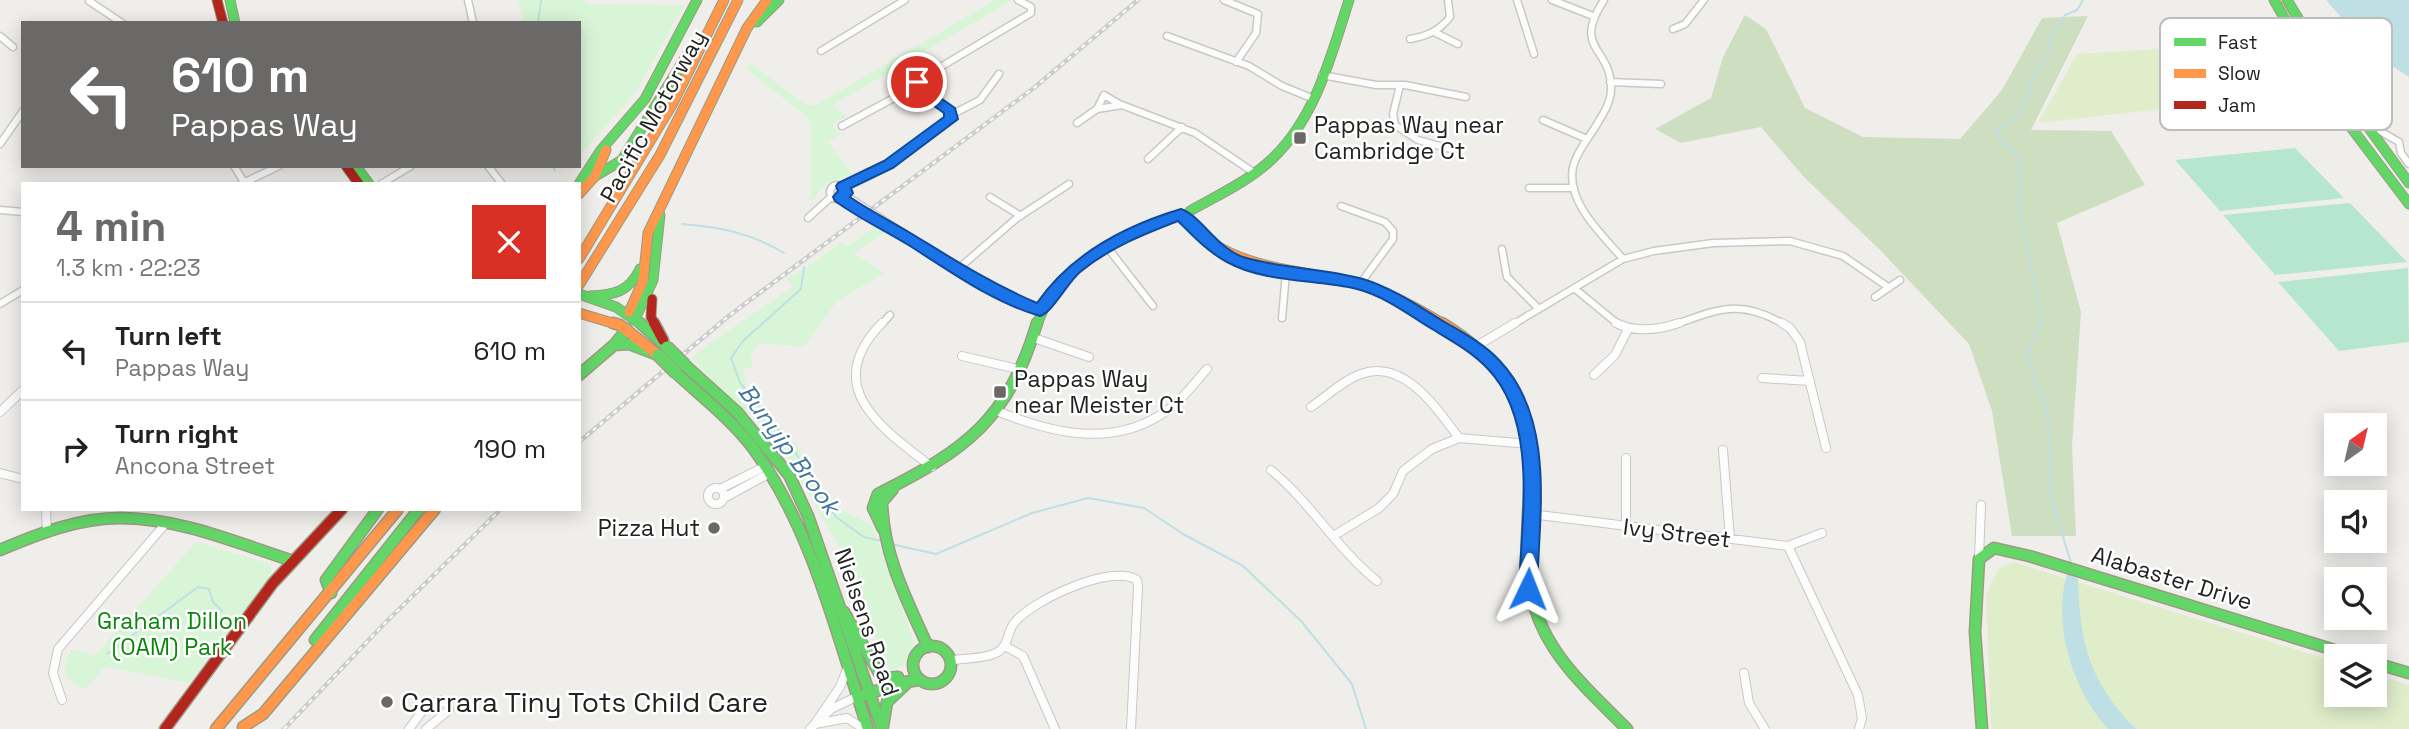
<!DOCTYPE html>
<meta charset="utf-8">
<style>
body{margin:0;font-family:"Space Grotesk",sans-serif;background:#f2f2f2;color:#222;height:100vh;display:flex;flex-direction:column;font-size:26px;white-space:nowrap}
*{box-sizing:border-box;margin:0}
p{font-size:23px;color:#767676}
.icon{flex:none;width:38px;height:38px;fill:none;stroke:currentColor;stroke-width:2;stroke-linecap:round;stroke-linejoin:round}
.map{position:relative;flex:1;overflow:hidden}
.side{position:absolute;left:21px;top:182px;width:560px;height:329px;display:flex;flex-direction:column;background:#fff;border-radius:0px;box-shadow:0 4px 18px #0003}
.side>*{flex:none}
.guide{position:absolute;left:21px;top:21px;width:560px;height:147px;border-radius:0px;box-shadow:0 4px 18px #0003;background:#6a6968;color:#fff;overflow:hidden}
.needle{width:46px;rotate:34deg}
.tools{position:absolute;left:2324px;top:413px;display:grid;gap:14px}
.tools a{display:grid;place-items:center;width:63px;height:63px;border-radius:0px;background:#fff;box-shadow:0 4px 18px #0003;font-size:35px}
.pin{position:absolute;display:grid;place-items:center;width:60px;height:60px;color:#fff;margin:-30px;border:4px solid #fff;border-radius:50%;box-shadow:0 2px 7px #0007}
.me{position:absolute;width:77px;margin:-38px;rotate:2deg;stroke-linejoin:round;filter:drop-shadow(0 0 5px #0008)}
.turn{display:flex;align-items:center;gap:24px;height:147px;padding:0 35px;font-size:32px}
.turn .icon{width:91px;height:91px;stroke-width:2.5}
.turn b{display:block;font-size:49px;line-height:60px}
.round{display:grid;place-items:center;flex:none;width:74px;height:74px;border-radius:0px;background:#f2f2f2}
.overview{display:flex;align-items:center;justify-content:space-between;height:119px;padding:0 35px}
h1{font-size:42px;font-weight:700;line-height:52px;color:#6a6968}
ul{padding:0;list-style:none}
li{display:flex;align-items:center;gap:21px;height:98px;padding:0 35px;border-top:2px solid #e0e0e0}
li div{flex:1}
li b{display:block;font-size:26px}
li em{font-style:normal}
.map>svg:first-child{display:block}
.grass{fill:#e0edca}
.forest{fill:#cddfc0}
.park{fill:#d9f5d7}
.pitch{fill:#b6e7ce}
.water{fill:#bedfe3}
.lines{fill:none;stroke-linecap:round;stroke-linejoin:round}
.stream{stroke:#bedfe3;stroke-width:2}
.street-far1-casing{stroke:#c9c8c7;stroke-width:9}
.street-casing{stroke:#c9c8c7;stroke-width:10}
.fast-far1-casing{stroke:#9b9b81;stroke-width:11}
.fast-casing{stroke:#9b9b81;stroke-width:13}
.slow-far1-casing{stroke:#9b9b81;stroke-width:11}
.slow-casing{stroke:#9b9b81;stroke-width:13}
.jam-far1-casing{stroke:#9b9b81;stroke-width:11}
.jam-casing{stroke:#9b9b81;stroke-width:13}
.street-far1{stroke:#fdfcfc;stroke-width:6}
.street{stroke:#fdfcfc;stroke-width:8}
.fast-far1{stroke:#63d668;stroke-width:9}
.fast{stroke:#63d668;stroke-width:10}
.slow-far1{stroke:#ff974d;stroke-width:9}
.slow{stroke:#ff974d;stroke-width:10}
.jam-far1{stroke:#b3261e;stroke-width:9}
.jam{stroke:#b3261e;stroke-width:10}
.rail-casing{stroke:#ccc;stroke-width:4.5}
.rail{stroke:#fff;stroke-width:2;stroke-dasharray:4.5;stroke-linecap:butt}
.fast-bridge-casing{stroke:#a79a86;stroke-width:14;stroke-linecap:butt}
.fast-bridge{stroke:#63d668;stroke-width:11}
.route{fill:#1a73e8;stroke:#114b97;stroke-width:2}
.poi-dot{fill:#6a6968;stroke:#fff;stroke-width:2.5}
.labels{text-anchor:middle;stroke-width:5;stroke-linejoin:round;paint-order:stroke}
.street-label{font-size:23px;fill:#222;stroke:#fff}
.poi-label{font-size:23px;fill:#222;stroke:#fff;text-anchor:start}
.park-label{font-size:23px;fill:#0a860a;stroke:#fff}
.water-label{font-size:24px;font-style:italic;fill:#42779c;stroke:#fff}
.near-poi-label{font-size:28px;fill:#222;stroke:#fff;text-anchor:start}
.key{fill:#fff;stroke:#bdbdbd;stroke-width:2}
.key-label{font-size:19px;fill:#222}
</style>
<div class="map">
<svg width="2409" height="729" viewBox="0 0 2409 729">
<rect width="100%" height="100%" fill="#f0eeeb"/>
<path class="grass" d="M2261 34 2304 93 2038 123 2077 54 2209 46Z
M2013 562 2336 662V695H2375V674L2409 685V729H1991L1986 595 1998 569Z"/>
<path class="forest" d="M1745 15 1766 29 1805 108 1863 137 1960 139 2002 90 2042 18 2088 16 2031 130 2111 131 2145 185 2057 223 2081 312 2072 446 2076 536H2012L1992 411 1969 344 1881 251 1803 176 1761 127 1681 143 1655 129 1711 98 1723 57Z"/>
<path class="park" d="M518 0H582L589 4 684 5 636 92 579 157V23H524Z
M995 0H1013L833 105 846 116 834 124 833 128 841 134 828 141 852 174 825 184 811 203 810 123 807 117 745 68 752 64 806 105H816Z
M876 226 886 232 853 253 885 273 837 301 804 347 758 343 751 356 752 368H743L747 389 798 447 826 495 836 507 871 525 875 535 914 641 904 665 893 671 885 665 847 560 786 455 764 427 725 394 692 359 704 347 793 287 786 277 797 274 842 242 848 246Z
M196 542 268 563 272 568 269 579 189 683 105 667 86 689C64 685 59 666 72 649L95 655Z"/>
<path class="pitch" d="M2295 148 2344 198 2220 211 2175 160Z
M2350 203 2407 262 2275 275 2223 215Z
M2408 268 2409 342 2339 351 2278 282Z"/>
<path class="water" d="M2326 0H2409V77C2378 58 2350 28 2326 0Z
M2067 574 2078 579C2080 643 2089 682 2136 729H2108C2073 690 2052 626 2067 574Z"/>
<g class="lines">
<path class="stream" d="M538 23 541 0
M2020 112 2026 103 2030 85 2048 53 2051 36 2065 15 2077 10 2083 0
M2019 114 1996 131 2002 143 2016 154 2021 170 2019 207 2042 320 2026 355 2048 415 2051 497 2071 563
M553 166 555 171
M682 224C720 227 751 233 784 253
M804 267 801 289 743 341 731 358 740 383 788 441 836 517 864 537 882 541
M891 544 936 554 1032 513 1088 498 1144 508 1183 534 1243 566 1301 621 1352 684 1366 729
M107 654 198 587 209 589 213 602 222 611"/>
<defs>
<path id="street-far1" d="M468 0 473 23
M1224 0 1258 14 1256 33 1236 62
M1517 0 1534 54
M1552 0 1593 16
M1604 0C1571 50 1612 47 1611 89 1611 104 1601 117 1594 129 1587 140 1576 153 1573 167 1566 203 1602 234 1623 259
M89 1 122 23
M1673 29 1685 24 1704 0
M1436 33 1458 44
M0 36 13 47
M1167 36 1249 66 1282 86 1314 99
M1410 39C1427 36 1439 31 1450 17L1448 0
M821 51 905 0
M1322 75 1376 85H1405L1466 97
M1610 82 1661 84
M1400 85 1393 114 1395 125 1418 140 1454 150
M1097 109 1104 95 1121 105
M951 115 980 100 999 74
M1543 120 1587 139
M1077 123 1097 109 1122 105 1195 133 1253 172
M2366 123 2399 142 2401 153 2409 164
M842 126 918 85
M0 144 23 111
M1148 159 1182 127
M234 166 244 182
M488 166 502 184
M241 184 279 166
M381 184 411 166
M830 192a7 7 0 1 1 14 0a7 7 0 1 1-14 0Z
M843 186 888 164 951 119 950 111 919 89 917 81 1031 13V7L1018 0
M1529 188H1574
M845 195 963 272 1039 311
M840 197 884 226
M990 197 1021 216
M1341 206 1385 222 1393 231V239L1360 284
M0 210 23 212
M808 218 831 197
M1107 247 1153 306
M1502 249 1507 277 1539 309
M958 269 1017 218 1069 184
M1574 288 1619 325
M1875 297 1900 280
M0 304 23 290
M1282 318 1286 273
M881 325 890 315
M1512 325 1623 259 1654 251 1713 243 1790 241 1843 256 1888 287
M1674 325C1718 309 1741 298 1785 325"/>
<path id="street" d="M882 323C820 387 881 428 932 467
M1616 323C1636 333 1658 330 1679 323
M1782 323 1790 328 1800 342 1826 448
M1034 338 1089 357
M1475 347 1515 323
M962 356 1022 370
M1594 375 1615 355 1628 329
M1762 378 1810 381
M1311 407C1327 396 1342 381 1361 374 1404 358 1437 409 1459 438
M997 411C1053 434 1116 449 1169 409 1184 398 1195 382 1207 369
M0 412 23 390
M1723 450 1730 539
M1626 458V527
M1271 470C1311 503 1337 549 1377 581
M0 473 23 479
M708 496a8 8 0 1 1 16 0a8 8 0 1 1-16 0Z
M720 489 766 466
M724 498 770 473
M46 509 47 532
M1531 514 1788 546 1822 533
M1335 535 1379 508 1393 494 1403 471 1432 449 1459 438 1530 444
M1788 546 1858 695 1862 718 1859 729
M1979 559 1981 505
M1005 646 1023 656 1055 729
M953 660C966 658 984 659 996 653 1010 646 1006 632 1015 622 1033 600 1113 563 1137 580L1138 587 1131 729
M1744 673 1749 703 1765 729
M62 700 53 673 58 649 166 523
M815 724 847 718 864 729
M814 725 840 687 847 669
M409 729 423 710 440 700 448 705 449 710 426 729
M810 729 831 709 856 697"/>
<path id="fast-far1" d="M230 0 235 23
M2274 0 2334 105 2409 204
M2287 0 2344 94 2409 183
M757 22 779 0
M356 166 369 184
M579 184 601 150 645 99 697 0
M579 186 622 160 687 55 700 47
M1190 211C1218 195 1249 181 1272 159 1316 117 1331 56 1349 0
M579 294 616 307 642 325
M590 296C614 295 629 292 640 269
M636 317 653 280 660 215
M1037 325C1058 261 1123 237 1181 214"/>
<path id="fast" d="M640 323 667 347
M614 345 629 344 658 355
M685 365 737 412 789 475 808 516 882 729
M676 373C702 397 731 419 753 448 813 530 836 634 868 729
M579 375 614 345 627 329
M1530 464C1530 496 1526 528 1527 560 1529 639 1575 677 1627 729
M893 489 882 502C883 555 907 600 928 647
M883 529 873 508 878 494C966 450 1008 420 1037 323
M0 550C38 534 78 518 120 518 180 518 237 543 293 561
M331 593 326 580 378 509
M844 612 879 673 886 678 898 677
M315 640 419 509
M913 665a19 19 0 1 1 38 0a19 19 0 1 1-38 0Z
M2375 663 2409 673
M862 696 899 683 919 680
M883 726 887 702 906 684
M1982 729 1975 632 1979 559 1994 548 2029 556 2354 656"/>
<path id="slow-far1" d="M579 194 595 176 606 150
M1183 215C1225 272 1297 267 1358 284 1389 292 1418 308 1445 325
M579 259 672 105 724 0
M579 285 660 155 738 0
M629 312 643 281 648 233 747 28 767 0
M579 313 619 325"/>
<path id="slow" d="M613 323 620 325 658 355
M1442 323C1497 357 1529 398 1530 464
M243 727 263 714 435 509
M216 729 398 509"/>
<path id="jam-far1" d="M217 0 223 23
M346 166 359 184
M652 299 651 317 655 325"/>
<path id="jam" d="M654 323 663 340
M165 729 273 583 342 509"/>
</defs>
<use href="#street-far1" class="street-far1-casing"/>
<use href="#street" class="street-casing"/>
<use href="#fast-far1" class="fast-far1-casing"/>
<use href="#fast" class="fast-casing"/>
<use href="#slow-far1" class="slow-far1-casing"/>
<use href="#slow" class="slow-casing"/>
<use href="#jam-far1" class="jam-far1-casing"/>
<use href="#jam" class="jam-casing"/>
<use href="#street-far1" class="street-far1"/>
<use href="#street" class="street"/>
<use href="#fast-far1" class="fast-far1"/>
<use href="#fast" class="fast"/>
<use href="#slow-far1" class="slow-far1"/>
<use href="#slow" class="slow"/>
<use href="#jam-far1" class="jam-far1"/>
<use href="#jam" class="jam"/>
<defs>
<path id="rail" d="M579 442 730 315 1035 87 1138 0
M284 729 384 624 501 509"/>
</defs>
<use href="#rail" class="rail-casing"/>
<use href="#rail" class="rail"/>
<defs>
<path id="fast-bridge" d="M667 347 685 365
M658 355 676 373"/>
</defs>
<use href="#fast-bridge" class="fast-bridge-casing"/>
<use href="#fast-bridge" class="fast-bridge"/>
</g>
<path class="route" d="M917 77 922 79 925 87 955 108 958 119 893 168 851 188 853 193 850 197C870 211 891 221 912 234 953 259 992 284 1037 303 1071 254 1124 226 1181 209 1200 215 1218 249 1243 257 1282 269 1324 268 1363 279 1392 288 1417 305 1443 321 1463 333 1483 343 1499 360 1556 419 1539 515 1537 589L1535 595 1528 597 1522 595 1519 589C1521 522 1539 422 1488 369 1472 352 1452 341 1432 329 1408 314 1384 296 1357 289 1315 279 1265 283 1227 262 1208 252 1193 236 1178 221 1144 234 1109 248 1080 272 1068 282 1052 313 1040 316 992 302 951 272 910 246 884 230 860 219 835 201L833 197 838 191 836 186 838 183 884 161 944 117V113L914 92 910 82Z"/>
<g class="poi-dot">
<rect x="1293" y="131" width="14" height="14" rx="3.5"/>
<rect x="993" y="385" width="14" height="14" rx="3.5"/>
<circle cx="714" cy="528" r="7"/>
<circle cx="387" cy="702" r="7"/>
</g>
<g class="labels">
<g class="street-label">
<text transform="translate(653 116) rotate(-61)" y="8">Pacific Motorway</text>
<text transform="translate(1677 533) rotate(7)" y="8">Ivy Street</text>
<text transform="translate(2172 578) rotate(17)" y="8">Alabaster Drive</text>
<text transform="translate(867 622) rotate(71)" y="8">Nielsens Road</text>
</g>
<g class="poi-label">
<text x="1314" y="133">Pappas Way near<tspan x="1314" dy="26">Cambridge Ct</tspan></text>
<text x="1014" y="387">Pappas Way<tspan x="1014" dy="26">near Meister Ct</tspan></text>
<text x="700" y="536" text-anchor="end">Pizza Hut</text>
</g>
<g class="park-label">
<text x="172" y="629">Graham Dillon<tspan x="172" dy="26">(OAM) Park</tspan></text>
</g>
<g class="water-label">
<text transform="translate(789 449) rotate(54)" y="8">Bunyip Brook</text>
</g>
<g class="near-poi-label">
<text x="401" y="712">Carrara Tiny Tots Child Care</text>
</g>
</g>
<rect x="2160" y="18" width="232" height="112" rx="10" class="key"/>
<rect x="2174" y="38" width="32" height="8" fill="#63d668"/>
<rect x="2174" y="69" width="32" height="9" fill="#ff974d"/>
<rect x="2174" y="101" width="32" height="8" fill="#b3261e"/>
<g class="key-label">
<text x="2218" y="49">Fast</text>
<text x="2218" y="80">Slow</text>
<text x="2218" y="112">Jam</text>
</g>
</svg>
<div class="tools">
<a><svg class="needle" viewBox="-14 -14 28 28"><path d="M0-13l5 13h-10z" fill="#e53935"/><path d="M0 13l5-13h-10z" fill="#767676"/></svg></a>
<a><svg class="icon" aria-label="sound" viewBox="0 0 24 24"><path d="M4 9h4l5-4v14l-5-4H4zM17 9q2 3 0 6"/></svg></a>
<a><svg class="icon" aria-label="search" viewBox="0 0 24 24"><circle cx="10" cy="10" r="6"/><path d="M15 15l6 6"/></svg></a>
<a><svg class="icon" aria-label="layers" viewBox="0 0 24 24"><path d="M12 4l9 5-9 5-9-5zM3 14l9 5 9-5"/></svg></a>
</div>
<div class="pin" style="left:917px;top:82px;background:#d93025"><svg class="icon" aria-label="arrive" viewBox="0 0 24 24"><path d="M6 21V4h12l-3 4 3 4H6"/></svg></div>
<svg class="me" style="left:1528px;top:589px" viewBox="-20 -20 40 40"><path d="M0-17L14 15 0 8-14 15z" fill="#1a73e8" stroke="#fff" stroke-width="4"/></svg>
<div class="guide">
<div class="turn"><svg class="icon" aria-label="left" viewBox="0 0 24 24"><path d="M17 20v-9H6M10 6l-5 5 5 5"/></svg><div><b>610 m</b>Pappas Way</div></div>
</div>
<section class="side">
<div class="overview"><div><h1>4 min</h1><p>1.3 km · 22:23</p></div><a class="round" style="background:#d93025;color:#fff"><svg class="icon" aria-label="close" viewBox="0 0 24 24"><path d="M6 6l12 12M18 6L6 18"/></svg></a></div>
<ul>
<li><svg class="icon" aria-label="left" viewBox="0 0 24 24"><path d="M17 20v-9H6M10 6l-5 5 5 5"/></svg><div><b>Turn left</b><p>Pappas Way</p></div><em>610 m</em></li>
<li><svg class="icon" aria-label="right" viewBox="0 0 24 24"><path d="M7 20v-9h11M14 6l5 5-5 5"/></svg><div><b>Turn right</b><p>Ancona Street</p></div><em>190 m</em></li>
</ul>
</section>
</div>
